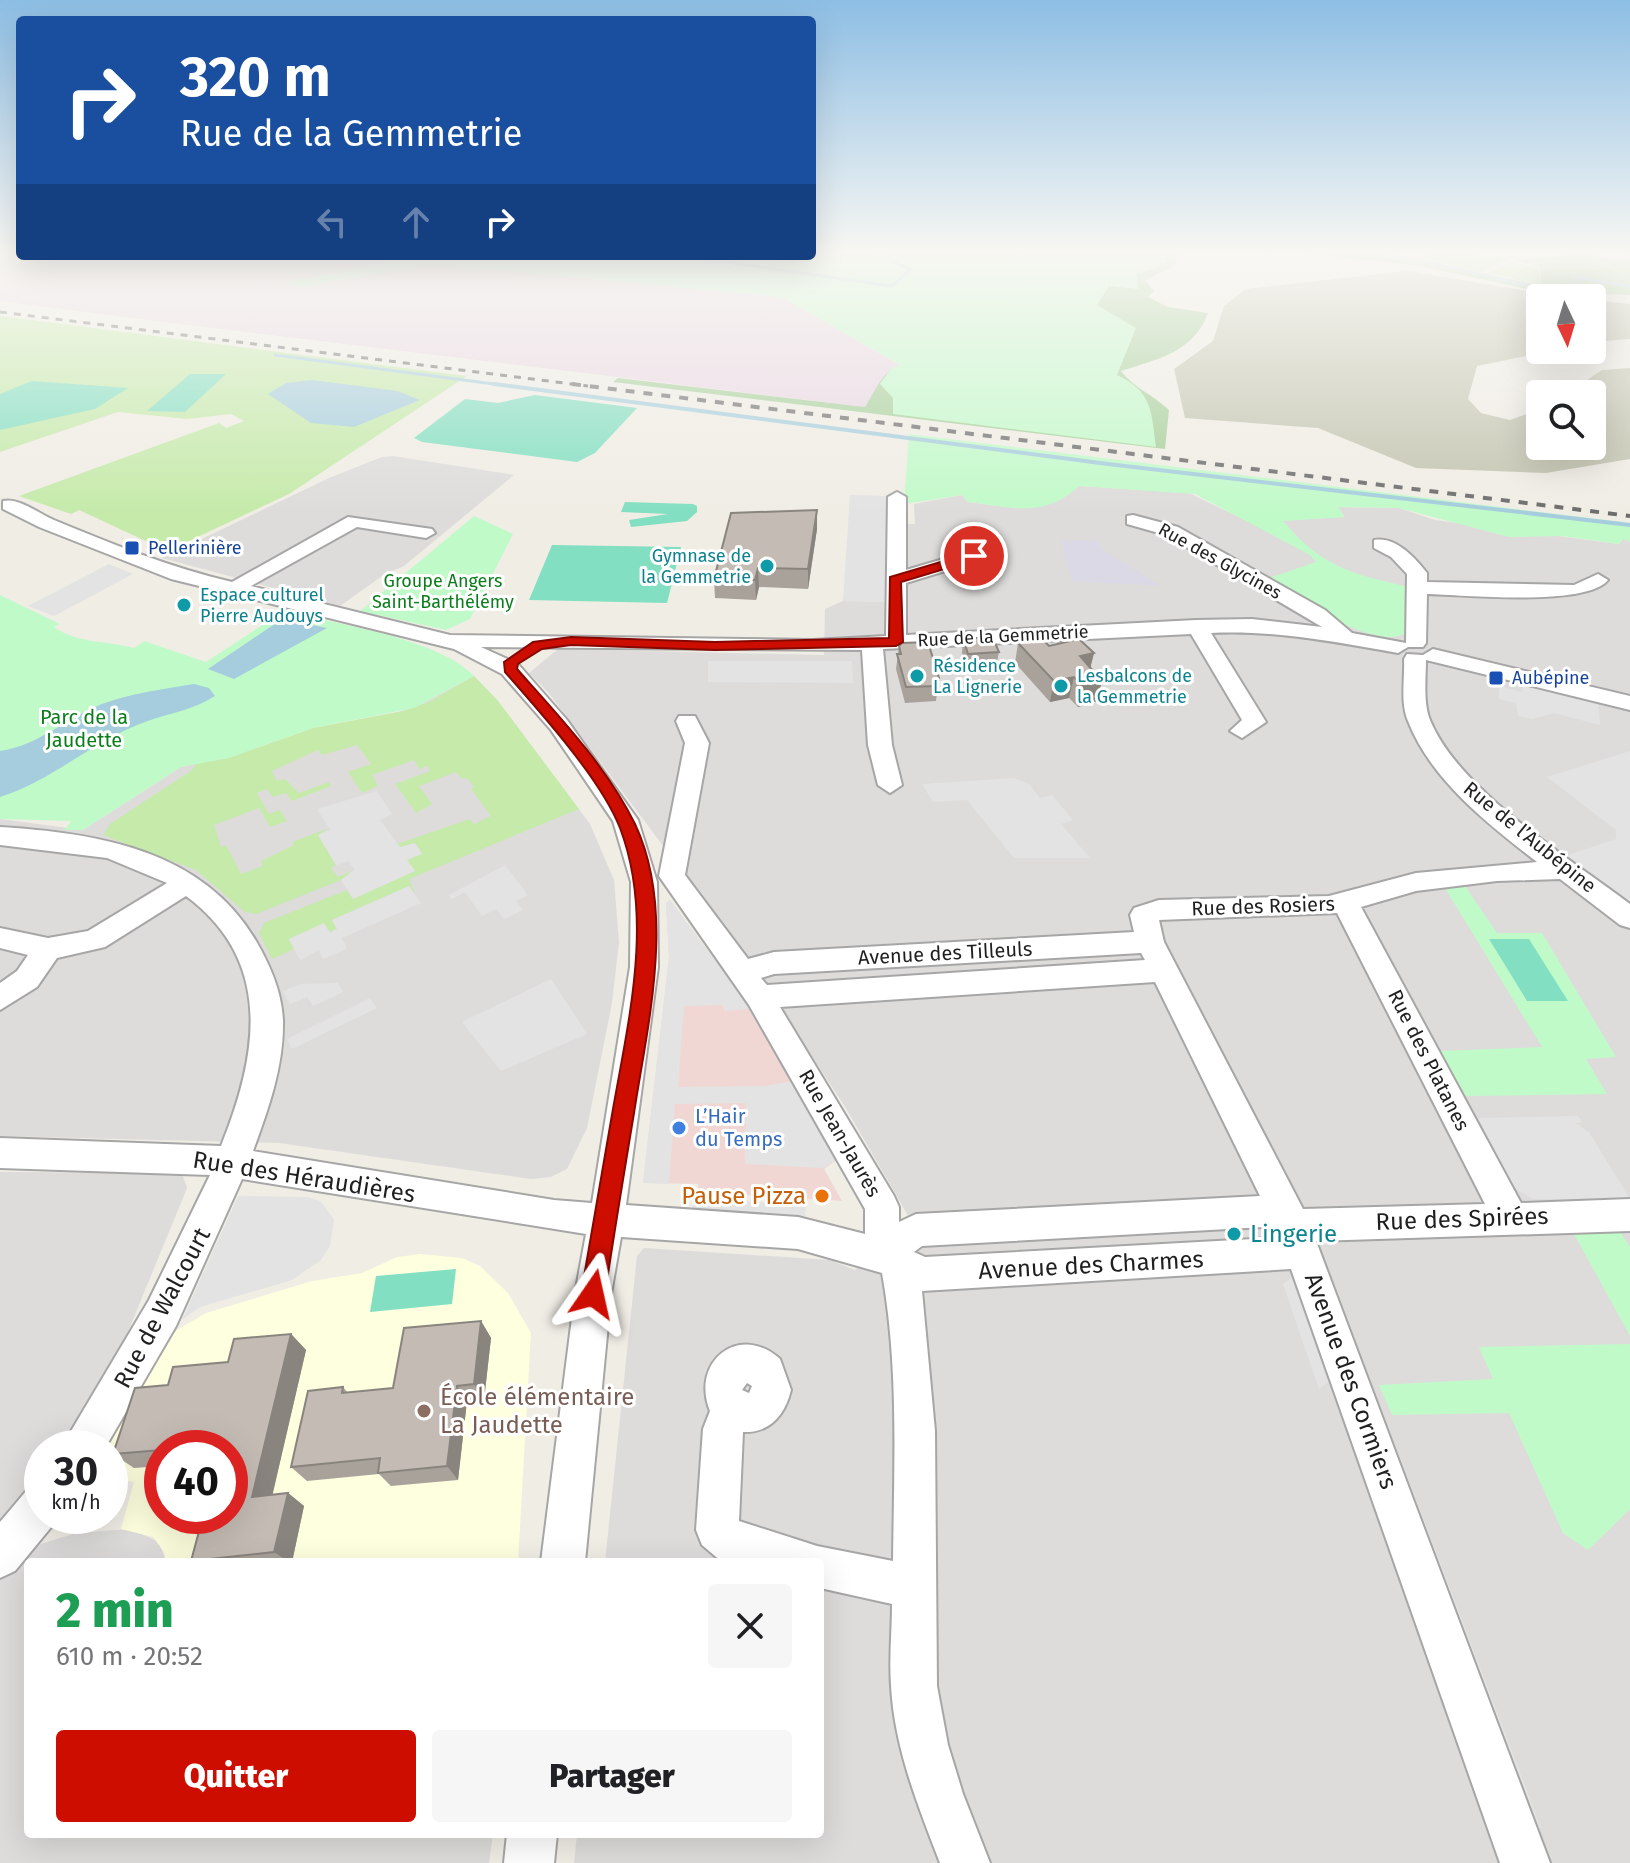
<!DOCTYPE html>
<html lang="fr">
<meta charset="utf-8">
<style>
body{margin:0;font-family:"Fira Sans",sans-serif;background:#f6f6f6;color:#202124;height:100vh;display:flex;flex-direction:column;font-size:30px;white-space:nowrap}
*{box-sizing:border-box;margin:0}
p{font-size:26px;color:#757577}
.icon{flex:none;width:44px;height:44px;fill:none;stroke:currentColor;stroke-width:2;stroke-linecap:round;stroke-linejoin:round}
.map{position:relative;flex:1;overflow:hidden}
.details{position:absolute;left:24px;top:1558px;width:800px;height:280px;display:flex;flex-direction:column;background:#fff;border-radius:8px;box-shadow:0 8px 32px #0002}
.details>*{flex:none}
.top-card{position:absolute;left:16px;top:16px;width:800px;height:244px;border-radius:8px;box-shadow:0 8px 32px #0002;background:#1a4fa0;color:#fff;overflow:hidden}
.needle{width:52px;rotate:176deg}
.controls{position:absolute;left:1526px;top:284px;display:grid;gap:16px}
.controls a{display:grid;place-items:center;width:80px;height:80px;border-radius:8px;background:#fff;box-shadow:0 8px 32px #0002;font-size:40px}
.speed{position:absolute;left:24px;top:1430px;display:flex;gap:16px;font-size:40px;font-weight:700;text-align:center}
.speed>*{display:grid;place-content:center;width:104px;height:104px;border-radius:50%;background:#fff;box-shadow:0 8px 32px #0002;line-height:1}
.speed small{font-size:20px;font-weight:400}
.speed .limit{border:12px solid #d22;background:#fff;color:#111}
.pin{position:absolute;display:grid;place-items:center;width:68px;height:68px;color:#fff;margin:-34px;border:4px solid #fff;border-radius:50%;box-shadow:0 2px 8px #0007}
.me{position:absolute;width:88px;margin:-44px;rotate:11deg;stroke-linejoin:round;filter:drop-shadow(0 0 6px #0008)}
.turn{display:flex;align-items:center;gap:28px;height:168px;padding:0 32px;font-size:36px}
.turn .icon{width:104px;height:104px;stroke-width:2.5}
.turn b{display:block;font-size:56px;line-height:68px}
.lanes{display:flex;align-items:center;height:76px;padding:0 32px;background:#0003;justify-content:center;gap:40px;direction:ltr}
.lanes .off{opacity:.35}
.round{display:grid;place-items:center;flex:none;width:84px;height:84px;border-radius:8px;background:#f6f6f6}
.overview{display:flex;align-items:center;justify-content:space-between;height:136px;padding:0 32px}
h1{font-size:48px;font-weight:800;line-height:60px;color:#1e9e55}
.primary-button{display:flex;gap:16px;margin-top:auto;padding:16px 32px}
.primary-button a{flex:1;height:92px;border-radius:8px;background:#cd0d00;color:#fff;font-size:32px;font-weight:800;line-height:92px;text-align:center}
.primary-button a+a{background:#f6f6f6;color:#202124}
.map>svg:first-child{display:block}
.residential{fill:#dddcdb}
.commercial{fill:#f0d7d4}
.industrial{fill:#e9d6e4}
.education{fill:#fdffde;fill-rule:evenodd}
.construction{fill:#c3c4b0}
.grass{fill:#c5eaaa}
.forest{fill:#a5cf99}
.park{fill:#c1fac9}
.pitch{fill:#82dfc1}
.parking{fill:#e3e3e3}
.plaza{fill:#dad9e5}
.water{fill:#a5cddd}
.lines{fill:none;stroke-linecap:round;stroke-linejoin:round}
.stream-far1{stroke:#a5cddd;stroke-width:3}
.stream{stroke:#a5cddd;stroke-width:4}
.minor-casing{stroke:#a6a6a6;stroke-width:4}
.minor{fill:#fff;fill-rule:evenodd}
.rail-far1{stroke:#6d6d6d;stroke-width:3;stroke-dasharray:7 7;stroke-linecap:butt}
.rail{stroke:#6d6d6d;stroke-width:4;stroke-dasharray:9 9;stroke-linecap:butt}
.wall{fill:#a9a29b}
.shaded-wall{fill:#89847e}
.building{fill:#c4bcb4;stroke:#89847e;stroke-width:2}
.route{fill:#cd0d00;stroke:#850800;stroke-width:2}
.transit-dot{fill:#1a4fb4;stroke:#fff;stroke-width:3}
.culture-dot{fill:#0f9aa8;stroke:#fff;stroke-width:3}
.shop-dot{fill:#3f7fe0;stroke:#fff;stroke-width:3}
.food-dot{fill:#e8710a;stroke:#fff;stroke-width:3}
.education-dot{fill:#8d6e63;stroke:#fff;stroke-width:3}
.labels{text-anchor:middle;stroke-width:6;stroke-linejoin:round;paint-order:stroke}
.far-transit-label{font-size:18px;fill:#164399;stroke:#fff;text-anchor:start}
.far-culture-label{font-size:18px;fill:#0d838f;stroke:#fff;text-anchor:start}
.far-street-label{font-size:18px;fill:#1f1f1f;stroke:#fff}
.far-park-label{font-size:18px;fill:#0b7e1c;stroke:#fff}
.park-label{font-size:20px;fill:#0b7e1c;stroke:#fff}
.street-label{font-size:20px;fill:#1f1f1f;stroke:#fff}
.shop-label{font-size:20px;fill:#366cbe;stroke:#fff;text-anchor:start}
.near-street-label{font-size:24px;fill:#1f1f1f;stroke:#fff}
.near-food-label{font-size:24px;fill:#c56008;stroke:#fff;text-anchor:end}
.near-culture-label{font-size:24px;fill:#0d838f;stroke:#fff;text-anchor:start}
.near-education-label{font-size:24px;fill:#785e54;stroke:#fff;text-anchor:start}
</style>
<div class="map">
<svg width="1630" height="1863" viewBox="0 0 1630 1863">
<rect width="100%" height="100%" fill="#f0ede5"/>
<path class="residential" d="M393 456 514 475 404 566 385 574 340 606 162 558 329 478 382 457Z
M1079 486 1189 493 1249 522 1344 517 1336 507 1399 508 1435 520 1619 544 1623 538 1630 542V1863H574L577 1834H820V1562H605L637 1256 644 1248 830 1260 855 1270 910 1219 844 1105 741 950 548 692 529 673 558 649 824 655 825 609 843 601 901 602V524H915L914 504 962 495 968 502 1007 507Z
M474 676 498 701 590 824 614 880 619 942 612 1003 587 1128 567 1169 551 1177 531 1179 279 1143 0 1136V819L83 830 181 767 414 708Z
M0 1172 182 1173 187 1188 130 1327 96 1398 61 1448H42V1474L0 1525Z
M130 1529 159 1542 166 1562H28V1834H493L489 1863H0V1547L26 1556 41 1544 76 1533Z"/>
<path class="commercial" d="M670 900 751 1009 794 1081 838 1159 824 1169 842 1201 698 1192V1184L643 1183 669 957 666 903Z"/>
<path class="industrial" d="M0 253 399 256 410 258 286 283 303 287 430 264 782 297 901 366 880 384 865 407 131 318 0 301Z"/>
<path class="education" d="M420 1254 462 1258 480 1266 508 1293 531 1333 518 1562H166L164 1552 153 1537 121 1529 134 1482 110 1478V1448H105L165 1343 177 1330 206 1313 312 1281 362 1273 397 1257ZM162 1448H230V1516H162Z"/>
<path class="construction" d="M1407 271 1572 298H1540V350H1556L1477 366 1468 399 1481 413 1510 420 1540 409V446H1592V394H1566L1602 370 1630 368V459L1546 473 1416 468 1318 428 1185 418 1174 369 1213 341 1224 306 1246 289Z
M1592 300 1630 304V339L1592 342Z"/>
<path class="grass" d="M1432 253 1501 257 1506 260 1482 272 1420 258Z
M1509 263 1539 267 1542 285 1487 273Z
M0 316 467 376 289 494 172 549H163L79 510 71 514 19 496 219 423 226 428 244 421 231 414 187 419 118 412 0 452Z
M474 676 498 701 579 809 409 879 415 894 409 886 332 920 338 929 289 940 294 949 272 959 259 933 264 923 347 890 353 899 414 871 407 860 422 853 415 843 400 848 397 844 470 819 474 824 491 816 471 789 474 787 467 778 462 779 456 772 419 786 432 804 416 813 395 784 430 771 427 766 419 769 414 760 372 775 378 786 362 793 348 772 371 764 357 745 322 755 318 750 272 771 277 781 285 779 299 793 329 782 331 786 292 801 286 793 273 797 267 789 257 793 269 814 280 810 287 821 270 827 259 808 214 825 221 847 226 845 241 874 263 866 261 861 294 845 292 842 329 828 318 835 336 865 331 868 338 877 354 870 341 880 256 914 245 912 196 870 103 835 110 824 192 770 197 763 229 758 313 728 403 711 429 702Z"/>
<path class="forest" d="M815 253H906L1159 265 1166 262 1167 253 1178 254 1174 266 1145 280 1154 291 1148 297 1168 307 1208 313C1194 352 1158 359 1121 371 1133 387 1153 395 1169 410L1165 449 613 382 618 378 865 407C875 392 882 370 901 366L812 256Z
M1301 253 1402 256 1542 286 1540 266 1515 260 1591 253 1600 258 1630 260V295L1536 291 1415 265Z"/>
<path class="park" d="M812 253H1171L1158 267 1137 274 1138 289 1109 286 1097 305 1136 328 1117 375C1153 392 1151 411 1156 447L893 414V398L880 384 891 369 900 365 782 297 430 264 303 287 284 282 410 259 399 256Z
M909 434 1630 523V542L1623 539 1619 544 1562 536 1509 537 1399 508 1338 507 1345 517 1283 521C1320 565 1350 574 1405 586L1404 634C1372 650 1295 597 1266 579L1316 562 1310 555 1195 494 1079 486C1044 519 1012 507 968 502L962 495 904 504Z
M474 516 513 534 470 619 446 630 360 611Z
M0 595 60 624 54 627C78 644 104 640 134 648L144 641 206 662 284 611C335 624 438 638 474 676L414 708 313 728 229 758 181 767 83 830H65L71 821 0 819Z
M1465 886 1497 933H1542L1616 1057 1586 1059 1607 1094 1466 1096 1440 1051 1542 1047 1445 888Z
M1619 1230 1630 1247V1336L1573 1232Z
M1630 1344V1509L1588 1550 1563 1533 1509 1413 1392 1415 1379 1385 1493 1379 1479 1347Z"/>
<path class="pitch" d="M190 374H226L185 412 147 411Z
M32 381 128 388 95 409 0 430V394Z
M535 395 637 408 595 453 577 462 422 442 414 438 465 399 498 403Z
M625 502 693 504 697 506V512L687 521 631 527 629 520 668 514 621 512Z
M552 545 681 547 667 603 529 600Z
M1489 939H1529L1568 1001H1527Z
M456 1269 452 1304 370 1312 376 1276Z"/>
<path class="parking" d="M850 495 890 496V602L843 601Z
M109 564 133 574 54 616 28 606Z
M708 661H852L853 683 708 682Z
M1523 685 1598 703 1600 725 1554 713 1532 719 1518 716 1516 703 1499 699V686L1522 692Z
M1630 751V907L1565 856 1616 839V830L1547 777Z
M1014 778 1029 784 1040 798 1052 795 1073 820 1061 824 1090 858H1014L967 800 933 802 922 784Z
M377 791 392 814 380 820 400 847 415 843 422 854 407 860 415 871 353 899 341 880 354 870 349 861 336 865 318 835 330 830 317 809Z
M505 865 528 895 516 901 523 910 504 919 496 909 482 916 465 892 451 899 449 895Z
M409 886 421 903 342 938 347 949 323 959 319 950 300 960 289 939 324 923 330 933 337 929 332 920Z
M670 900 751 1009 724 1011 723 1005 684 1006 678 1087 764 1086 794 1081 838 1159 823 1168 745 1164 746 1103 675 1104 669 1184 643 1183 669 957 666 903Z
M551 979 587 1034 501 1071 462 1022Z
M338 983 343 992 313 1006 307 997 290 1004 283 991 301 984Z
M370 998 377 1008 292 1049 287 1039Z
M1578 1116 1582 1122 1575 1123 1589 1132 1630 1199H1533L1514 1188 1478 1118Z
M238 1196 307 1197 320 1201 334 1219 330 1246 321 1260 292 1280 200 1307 182 1320Z
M694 1198 806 1205 805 1220 692 1213Z
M1297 1274 1334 1377 1319 1389 1283 1284Z
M1386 1444H1395L1541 1828H1530Z"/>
<path class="plaza" d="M1061 540 1099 541 1101 549 1161 586 1072 581Z"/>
<path class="water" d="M312 380 397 391 420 400 354 427 311 423 268 394 286 383Z
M282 619 327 628 234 679 208 669Z
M194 684 209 688 215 696C193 710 170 713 145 722 94 740 52 781 0 797V751C38 746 66 718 102 704 131 693 164 689 194 684Z"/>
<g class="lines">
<path class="stream-far1" d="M1369 253 1427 262 1550 291
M635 256 726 262 892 286 910 269 874 253
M1573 290V277L1630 286
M275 355 509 386"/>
<path class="stream" d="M494 384 1108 464 1630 525"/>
<defs>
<path id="minor" d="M897 492 906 497V570L967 552 978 537 985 535 994 541 981 560 906 583V635L1196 620 1252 619 1322 627 1166 535 1127 524V516L1133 515 1178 527 1325 610 1352 633 1406 643 1407 574 1391 557 1374 548V540C1396 536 1415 558 1427 573V582L1574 585 1598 574 1608 580C1587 607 1464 595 1427 594L1426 643 1423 647H1408L1398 653C1335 642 1275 630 1211 633L1266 722 1242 738 1230 731 1242 720 1191 634 883 649 892 745 902 785 890 793 878 785 868 745 862 650 481 647 518 664 567 720 638 820 657 882 658 967 626 1205 798 1217 865 1234V1209L749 1005 659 876 685 743 676 721 679 716H695L709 743 685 875 748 959 774 952 1134 932 1130 915 1134 908 1159 900 1329 896 1416 873 1537 862C1488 824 1431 780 1408 721 1400 702 1405 679 1404 659L1407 654 1423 655 1433 649 1630 696V710L1426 660C1426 679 1423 702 1430 720 1459 791 1571 859 1630 904V928L1620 925 1560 879 1497 881 1416 891 1361 907 1521 1203 1630 1199V1231L1316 1241 1550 1863H1500L1291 1269 922 1291 935 1431 937 1686 948 1745 963 1794 990 1863H940C918 1806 894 1747 891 1685 889 1658 892 1631 892 1604L820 1588V1562H722L702 1545 696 1530 703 1429 710 1411C690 1362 739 1322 780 1359L791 1390C785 1415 770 1433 743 1432L739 1521 817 1546 893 1561C894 1465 899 1367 882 1273L798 1249 621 1237 611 1294 585 1562H541L575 1294 586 1234 242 1179 176 1326 105 1448H61L149 1300 210 1175 0 1168V1138L221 1146C257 1057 275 962 186 896L105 947 57 958 37 987 0 1010V983L17 971 28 955 0 948V928L48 938 88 931 167 883 107 858 0 845V827C98 833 203 850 256 941 270 965 282 992 283 1021 284 1066 268 1110 253 1151L554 1200 592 1203 630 967 631 882 613 821 551 730 502 674 454 649 171 579 39 527 3 509V501C19 497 39 514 54 520 112 544 171 568 232 582L348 517 432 529 435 533 426 538 357 527 251 586 450 635 813 640 886 636 888 497ZM1337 913 1485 1204 1303 1209 1164 942 1159 920ZM1141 953 1145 960 767 985 761 978 774 974ZM1155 982 1260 1196 916 1214 899 1222V1207L894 1196 780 1007ZM1264 1227 1274 1233V1238L925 1257 914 1252 922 1246ZM747 1383 752 1386 749 1393 742 1390Z
M42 1484V1516H58L57 1520 15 1571 0 1578V1522L27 1490Z
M507 1834H557L554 1863H504Z"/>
</defs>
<use href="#minor" class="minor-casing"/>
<use href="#minor" class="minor"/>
<path class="rail-far1" d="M0 312 588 386"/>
<path class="rail" d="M572 384 1630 516"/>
</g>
<path class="wall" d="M817 510V529L808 589 759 587 756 600 715 598 714 579Z
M963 638 999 652 996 667 966 669 962 653Z
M1018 643 1049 646 1094 653 1090 668 1097 701 1078 707 1069 698 1050 702 1015 663Z
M899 646 939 678 936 701 905 703 896 669Z
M481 1321 491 1338 484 1400 467 1401 458 1480 391 1486 379 1474 307 1481 291 1467 343 1387 348 1393 393 1388Z
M291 1334 306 1350 272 1495 288 1493 304 1506 292 1562H194L191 1561 198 1535 183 1526 230 1448H162V1466L134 1468 113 1454 168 1385 228 1362Z"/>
<path class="shaded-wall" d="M817 510V529L808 589V569Z
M758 568 759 587 756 600 755 580Z
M1094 653 1089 673 1080 656Z
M1074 677 1069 698 1050 702 1054 681Z
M1102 681 1097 701 1078 707 1082 686Z
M481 1321 491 1338 484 1400 474 1384Z
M291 1334 306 1350 269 1510 252 1497Z
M457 1386 467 1401 458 1480 447 1466Z
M288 1493 304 1506 292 1562H289L274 1552Z"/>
<path class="building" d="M817 510 808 569 758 568 755 580 714 579 731 513Z
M963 638H993L999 652 968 654Z
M1041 638 1049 646 1079 639 1094 653 1080 656 1102 681 1082 686 1074 677 1054 681 1018 643Z
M928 642 939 678H935L937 686 906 687 897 654H901L899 646 902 643Z
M481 1321 474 1384 457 1386 447 1466 378 1473 380 1458 291 1467 308 1391 343 1387 342 1393 393 1388 404 1328Z
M291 1334 252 1497 288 1493 274 1552 191 1561 201 1524 183 1526 186 1516H230V1448H205L206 1446 162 1448V1450L113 1454 135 1388 168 1385 173 1367 228 1362 234 1339Z"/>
<linearGradient id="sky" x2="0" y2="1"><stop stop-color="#8dbee4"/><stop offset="0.49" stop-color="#f8f7f3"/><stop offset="1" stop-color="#f8f7f3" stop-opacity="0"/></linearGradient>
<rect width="1630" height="514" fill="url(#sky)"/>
<path class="route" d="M974 552 980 556 978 559 901 582 903 642 896 646 715 650 571 645 542 649 518 664 517 669C559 716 607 767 635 824 676 911 648 1022 634 1113 624 1173 614 1233 605 1294L601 1302 593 1305 584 1302 581 1294C592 1232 602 1170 613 1109 629 1018 654 917 620 828 601 779 540 712 505 672L504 662 533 642 571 637 715 642 889 638 890 577Z"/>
<g class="transit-dot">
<rect x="124" y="540" width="16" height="16" rx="4"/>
<rect x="1488" y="670" width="16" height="16" rx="4"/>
</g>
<g class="culture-dot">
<circle cx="767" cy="566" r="8"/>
<circle cx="184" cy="605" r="8"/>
<circle cx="917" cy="676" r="8"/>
<circle cx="1061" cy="686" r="8"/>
<circle cx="1234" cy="1234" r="8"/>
</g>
<circle class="shop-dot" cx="679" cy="1128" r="8"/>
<circle class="food-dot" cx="822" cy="1196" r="8"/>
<circle class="education-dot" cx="424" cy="1411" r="8"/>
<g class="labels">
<g class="far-transit-label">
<text x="148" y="554">Pellerinière</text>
<text x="1512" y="684">Aubépine</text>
</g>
<g class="far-culture-label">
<text x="751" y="562" text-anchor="end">Gymnase de<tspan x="751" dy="21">la Gemmetrie</tspan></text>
<text x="200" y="601">Espace culturel<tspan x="200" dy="21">Pierre Audouys</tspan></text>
<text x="933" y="672">Résidence<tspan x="933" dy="21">La Lignerie</tspan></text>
<text x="1077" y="682">Lesbalcons de<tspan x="1077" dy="21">la Gemmetrie</tspan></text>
</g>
<g class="far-street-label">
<text transform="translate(1220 561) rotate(29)" y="6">Rue des Glycines</text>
<text transform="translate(1003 636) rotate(-3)" y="6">Rue de la Gemmetrie</text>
</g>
<g class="far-park-label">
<text x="443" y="587">Groupe Angers<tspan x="443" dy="21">Saint-Barthélémy</tspan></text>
</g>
<g class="park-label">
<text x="84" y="724">Parc de la<tspan x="84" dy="23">Jaudette</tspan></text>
</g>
<g class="street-label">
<text transform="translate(1530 837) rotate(39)" y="7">Rue de l’Aubépine</text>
<text transform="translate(1263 906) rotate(-2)" y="7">Rue des Rosiers</text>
<text transform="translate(945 953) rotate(-3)" y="7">Avenue des Tilleuls</text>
<text transform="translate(1429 1060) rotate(63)" y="7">Rue des Platanes</text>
<text transform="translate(840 1133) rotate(60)" y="7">Rue Jean-Jaurès</text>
</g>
<g class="shop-label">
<text x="695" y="1123">L’Hair<tspan x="695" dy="23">du Temps</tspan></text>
</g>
<g class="near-street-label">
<text transform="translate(304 1177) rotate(9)" y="8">Rue des Héraudières</text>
<text transform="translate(1462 1219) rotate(-2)" y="8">Rue des Spirées</text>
<text transform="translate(1091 1265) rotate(-3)" y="8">Avenue des Charmes</text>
<text transform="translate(162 1308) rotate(-62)" y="8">Rue de Walcourt</text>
<text transform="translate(1351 1381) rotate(70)" y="8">Avenue des Cormiers</text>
</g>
<g class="near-food-label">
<text x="806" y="1204">Pause Pizza</text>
</g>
<g class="near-culture-label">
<text x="1250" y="1242">Lingerie</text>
</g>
<g class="near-education-label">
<text x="440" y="1405">École élémentaire<tspan x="440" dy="28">La Jaudette</tspan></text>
</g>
</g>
</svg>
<div class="controls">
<a><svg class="needle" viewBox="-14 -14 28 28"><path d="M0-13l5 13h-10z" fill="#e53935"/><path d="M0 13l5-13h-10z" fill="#757577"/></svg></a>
<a><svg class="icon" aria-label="search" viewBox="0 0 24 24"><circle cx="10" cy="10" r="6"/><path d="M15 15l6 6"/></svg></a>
</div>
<div class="speed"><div>30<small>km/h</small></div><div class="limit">40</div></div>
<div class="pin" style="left:974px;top:556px;background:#d93025"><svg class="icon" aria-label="arrive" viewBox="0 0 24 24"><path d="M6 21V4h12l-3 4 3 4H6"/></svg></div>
<svg class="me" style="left:593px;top:1294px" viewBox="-20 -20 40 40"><path d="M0-17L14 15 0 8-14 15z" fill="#cd0d00" stroke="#fff" stroke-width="4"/></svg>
<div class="top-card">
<div class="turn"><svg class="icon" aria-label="right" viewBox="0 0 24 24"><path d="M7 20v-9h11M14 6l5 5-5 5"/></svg><div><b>320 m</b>Rue de la Gemmetrie</div></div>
<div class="lanes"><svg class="icon off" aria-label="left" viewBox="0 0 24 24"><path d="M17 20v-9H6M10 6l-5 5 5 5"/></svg><svg class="icon off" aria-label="ahead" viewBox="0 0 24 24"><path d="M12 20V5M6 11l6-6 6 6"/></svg><svg class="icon" aria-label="right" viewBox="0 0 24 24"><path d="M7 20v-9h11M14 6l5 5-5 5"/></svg></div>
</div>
<section class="details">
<div class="overview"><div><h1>2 min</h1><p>610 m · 20:52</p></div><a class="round"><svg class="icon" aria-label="close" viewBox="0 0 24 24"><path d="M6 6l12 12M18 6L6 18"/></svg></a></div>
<div class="primary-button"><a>Quitter</a><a>Partager</a></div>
</section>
</div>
